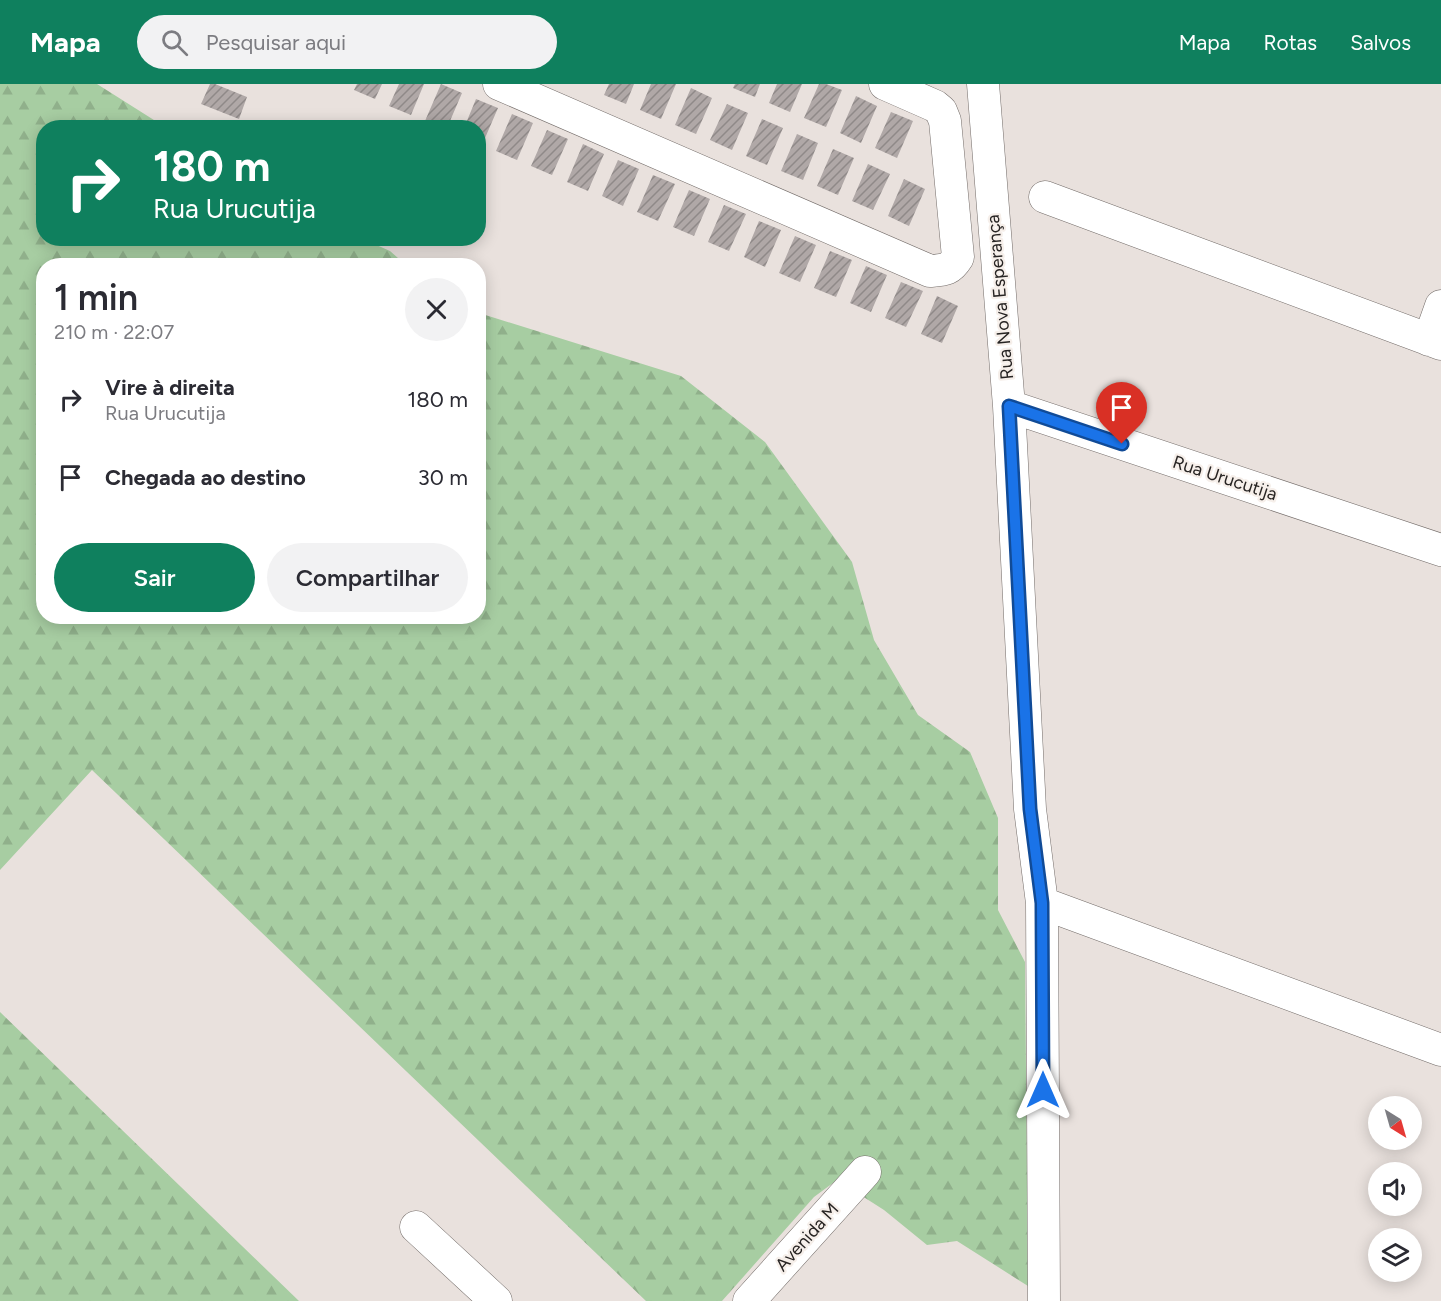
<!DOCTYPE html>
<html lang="pt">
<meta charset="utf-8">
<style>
body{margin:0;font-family:Figtree,sans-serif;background:#f2f2f3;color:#2b2b33;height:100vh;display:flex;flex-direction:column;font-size:22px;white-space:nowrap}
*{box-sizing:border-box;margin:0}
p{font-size:20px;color:#7c7c81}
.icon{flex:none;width:33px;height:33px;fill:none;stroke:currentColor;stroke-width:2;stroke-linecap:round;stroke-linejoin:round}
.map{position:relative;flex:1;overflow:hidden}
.sheet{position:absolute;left:36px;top:174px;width:450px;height:366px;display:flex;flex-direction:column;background:#fff;border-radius:24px;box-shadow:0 3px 15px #0003}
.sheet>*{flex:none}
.guide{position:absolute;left:36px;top:36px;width:450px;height:126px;border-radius:24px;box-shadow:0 3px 15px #0003;background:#0f805e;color:#fff;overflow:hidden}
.needle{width:39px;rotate:143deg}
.buttons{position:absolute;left:1368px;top:1012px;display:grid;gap:12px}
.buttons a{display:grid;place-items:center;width:54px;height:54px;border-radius:50%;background:#fff;box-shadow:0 3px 15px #0003;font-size:30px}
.pin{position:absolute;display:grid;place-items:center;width:51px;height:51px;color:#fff;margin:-62px -26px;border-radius:50% 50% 50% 0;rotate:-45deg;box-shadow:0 0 6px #0007}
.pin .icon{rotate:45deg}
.me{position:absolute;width:66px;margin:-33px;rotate:0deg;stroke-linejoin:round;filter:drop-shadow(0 0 4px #0008)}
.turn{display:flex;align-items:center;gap:21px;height:126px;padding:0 18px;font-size:27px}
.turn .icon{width:78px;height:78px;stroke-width:2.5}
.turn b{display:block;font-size:42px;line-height:51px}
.round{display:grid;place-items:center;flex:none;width:63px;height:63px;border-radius:32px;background:#f2f2f3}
.overview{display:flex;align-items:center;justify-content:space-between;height:102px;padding:0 18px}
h1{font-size:36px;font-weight:600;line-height:45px}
.primary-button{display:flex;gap:12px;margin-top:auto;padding:12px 18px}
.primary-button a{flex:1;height:69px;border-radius:36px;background:#0f805e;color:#fff;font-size:24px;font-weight:600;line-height:69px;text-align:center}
.primary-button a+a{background:#f2f2f3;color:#2b2b33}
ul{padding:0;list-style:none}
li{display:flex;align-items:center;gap:18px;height:78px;padding:0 18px}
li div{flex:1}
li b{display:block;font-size:22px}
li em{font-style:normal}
header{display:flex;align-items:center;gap:36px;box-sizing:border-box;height:84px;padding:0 30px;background:#0f805e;color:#fff}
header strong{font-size:28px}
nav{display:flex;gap:33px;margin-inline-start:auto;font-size:21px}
.search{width:420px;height:54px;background:#f2f2f3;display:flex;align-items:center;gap:15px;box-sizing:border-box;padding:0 21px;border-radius:33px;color:#7c7c81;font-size:22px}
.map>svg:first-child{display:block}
.forest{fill:url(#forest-firs)}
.building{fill:url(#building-hatch)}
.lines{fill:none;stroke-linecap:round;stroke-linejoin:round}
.minor-casing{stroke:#736c69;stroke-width:33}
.minor{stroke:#fff;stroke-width:32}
.route-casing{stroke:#114b97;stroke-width:15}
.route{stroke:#1a73e8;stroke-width:10}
.labels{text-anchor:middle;stroke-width:4.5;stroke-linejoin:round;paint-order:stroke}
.street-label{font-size:18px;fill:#272423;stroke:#f6efea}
</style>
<header>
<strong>Mapa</strong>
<div class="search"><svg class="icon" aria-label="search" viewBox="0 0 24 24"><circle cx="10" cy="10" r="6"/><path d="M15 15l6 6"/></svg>Pesquisar aqui</div>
<nav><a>Mapa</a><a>Rotas</a><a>Salvos</a></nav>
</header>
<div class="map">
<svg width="1441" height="1217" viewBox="0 0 1441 1217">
<defs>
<pattern id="forest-firs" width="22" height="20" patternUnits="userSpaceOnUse" patternTransform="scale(1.5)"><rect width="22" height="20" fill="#a7cda2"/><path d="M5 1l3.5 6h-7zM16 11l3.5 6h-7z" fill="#90b08b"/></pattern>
<pattern id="building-hatch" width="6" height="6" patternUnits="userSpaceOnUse" patternTransform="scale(1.5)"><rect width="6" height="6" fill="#b0a8a7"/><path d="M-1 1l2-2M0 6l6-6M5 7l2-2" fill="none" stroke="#8f8988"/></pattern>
</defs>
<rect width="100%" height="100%" fill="#e9e1dd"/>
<path class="forest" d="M0 0H97L165 43 44 44V154L363 155 390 167 406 181 44 182V532H478L479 229 681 292 765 358 852 478 874 556 918 631 970 668 998 734V826L1025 878 1028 1202 957 1157 927 1161 884 1126 837 1096 814 1113 722 1217H646L92 686 0 786Z
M0 928 299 1217H0Z"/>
<path class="building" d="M210 0H215L247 13 239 35 201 20Z
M357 0H382L375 15 354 6Z
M399 0H424L411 31 389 22Z
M441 0 462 9 447 44H441L425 37Z
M609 0H634L626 20 604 11Z
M651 0H676L661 35 640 26Z
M735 0H760L755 13 733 4Z
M777 0H802L790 28 769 19Z
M819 0H826L842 6 826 43 804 34Z
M691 4 712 14 696 50 675 41Z
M856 12 877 22 861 59 840 49Z
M476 15 498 24 482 61 478 60V44H464Z
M727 20 748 29 732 66 710 56Z
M891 28 913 37 897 74 875 64Z
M512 30 533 39 517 76 496 67Z
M762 35 783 44 767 81 746 72Z
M547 46 568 55 552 91 531 82Z
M797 50 818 59 803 96 781 87Z
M583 60 604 70 588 107 567 98Z
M833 65 854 74 838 111 817 102Z
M618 76 639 85 623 122 602 112Z
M868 80 890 90 873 126 852 117Z
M653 91 675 100 658 137 637 128Z
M904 95 925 105 909 142 888 132Z
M689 106 710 115 694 152 673 143Z
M724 121 746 130 729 167 708 158Z
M759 137 781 146 765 183 744 173Z
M795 152 816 161 800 198 779 189Z
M830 167 852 176 836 213 814 204Z
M866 182 887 191 871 228 850 219Z
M901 198 923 207 906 243 885 234Z
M937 212 958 222 942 259 921 250Z"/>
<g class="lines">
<defs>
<path id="minor" d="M499 0 930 187C945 186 950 186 958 173L945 37 941 27 935 22 885 0
M983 0 1009 322 1030 725 1042 819 1044 1217
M1045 113 1441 260
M1429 256 1441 222
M1009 322 1441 466
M1042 819 1441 966
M416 1143 496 1217
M749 1217 865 1088"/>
</defs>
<use href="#minor" class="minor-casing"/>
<use href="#minor" class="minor"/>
</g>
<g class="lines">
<defs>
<path id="route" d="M1043 1006 1042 819 1030 725 1009 322 1122 360"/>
</defs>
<use href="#route" class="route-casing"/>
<use href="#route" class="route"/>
</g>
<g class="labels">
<g class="street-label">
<text transform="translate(1000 213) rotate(-95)" y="6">Rua Nova Esperança</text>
<text transform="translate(1225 394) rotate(18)" y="6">Rua Urucutija</text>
<text transform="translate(807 1153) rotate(-48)" y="6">Avenida M</text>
</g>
</g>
</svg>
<div class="buttons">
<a><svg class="needle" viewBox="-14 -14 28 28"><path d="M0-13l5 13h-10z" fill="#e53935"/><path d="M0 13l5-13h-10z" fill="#7c7c81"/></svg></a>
<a><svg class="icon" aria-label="sound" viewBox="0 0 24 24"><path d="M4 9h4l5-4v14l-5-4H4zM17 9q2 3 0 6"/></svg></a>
<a><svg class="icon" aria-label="layers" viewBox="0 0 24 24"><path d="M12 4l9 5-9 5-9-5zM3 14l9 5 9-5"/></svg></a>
</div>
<div class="pin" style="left:1122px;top:360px;background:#d93025"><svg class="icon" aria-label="arrive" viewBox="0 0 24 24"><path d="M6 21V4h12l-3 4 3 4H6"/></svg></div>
<svg class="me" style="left:1043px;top:1006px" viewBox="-20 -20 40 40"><path d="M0-17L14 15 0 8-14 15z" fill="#1a73e8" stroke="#fff" stroke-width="4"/></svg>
<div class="guide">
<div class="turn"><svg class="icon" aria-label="right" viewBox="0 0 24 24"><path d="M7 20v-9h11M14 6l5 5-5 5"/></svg><div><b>180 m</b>Rua Urucutija</div></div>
</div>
<section class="sheet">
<div class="overview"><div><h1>1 min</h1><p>210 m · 22:07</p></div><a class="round"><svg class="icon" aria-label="close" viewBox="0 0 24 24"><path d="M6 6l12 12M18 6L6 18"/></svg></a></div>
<ul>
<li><svg class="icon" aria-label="right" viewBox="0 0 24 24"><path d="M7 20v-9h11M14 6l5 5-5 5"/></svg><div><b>Vire à direita</b><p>Rua Urucutija</p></div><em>180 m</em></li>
<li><svg class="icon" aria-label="arrive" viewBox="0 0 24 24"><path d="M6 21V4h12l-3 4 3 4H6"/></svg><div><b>Chegada ao destino</b></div><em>30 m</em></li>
</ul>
<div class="primary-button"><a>Sair</a><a>Compartilhar</a></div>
</section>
</div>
